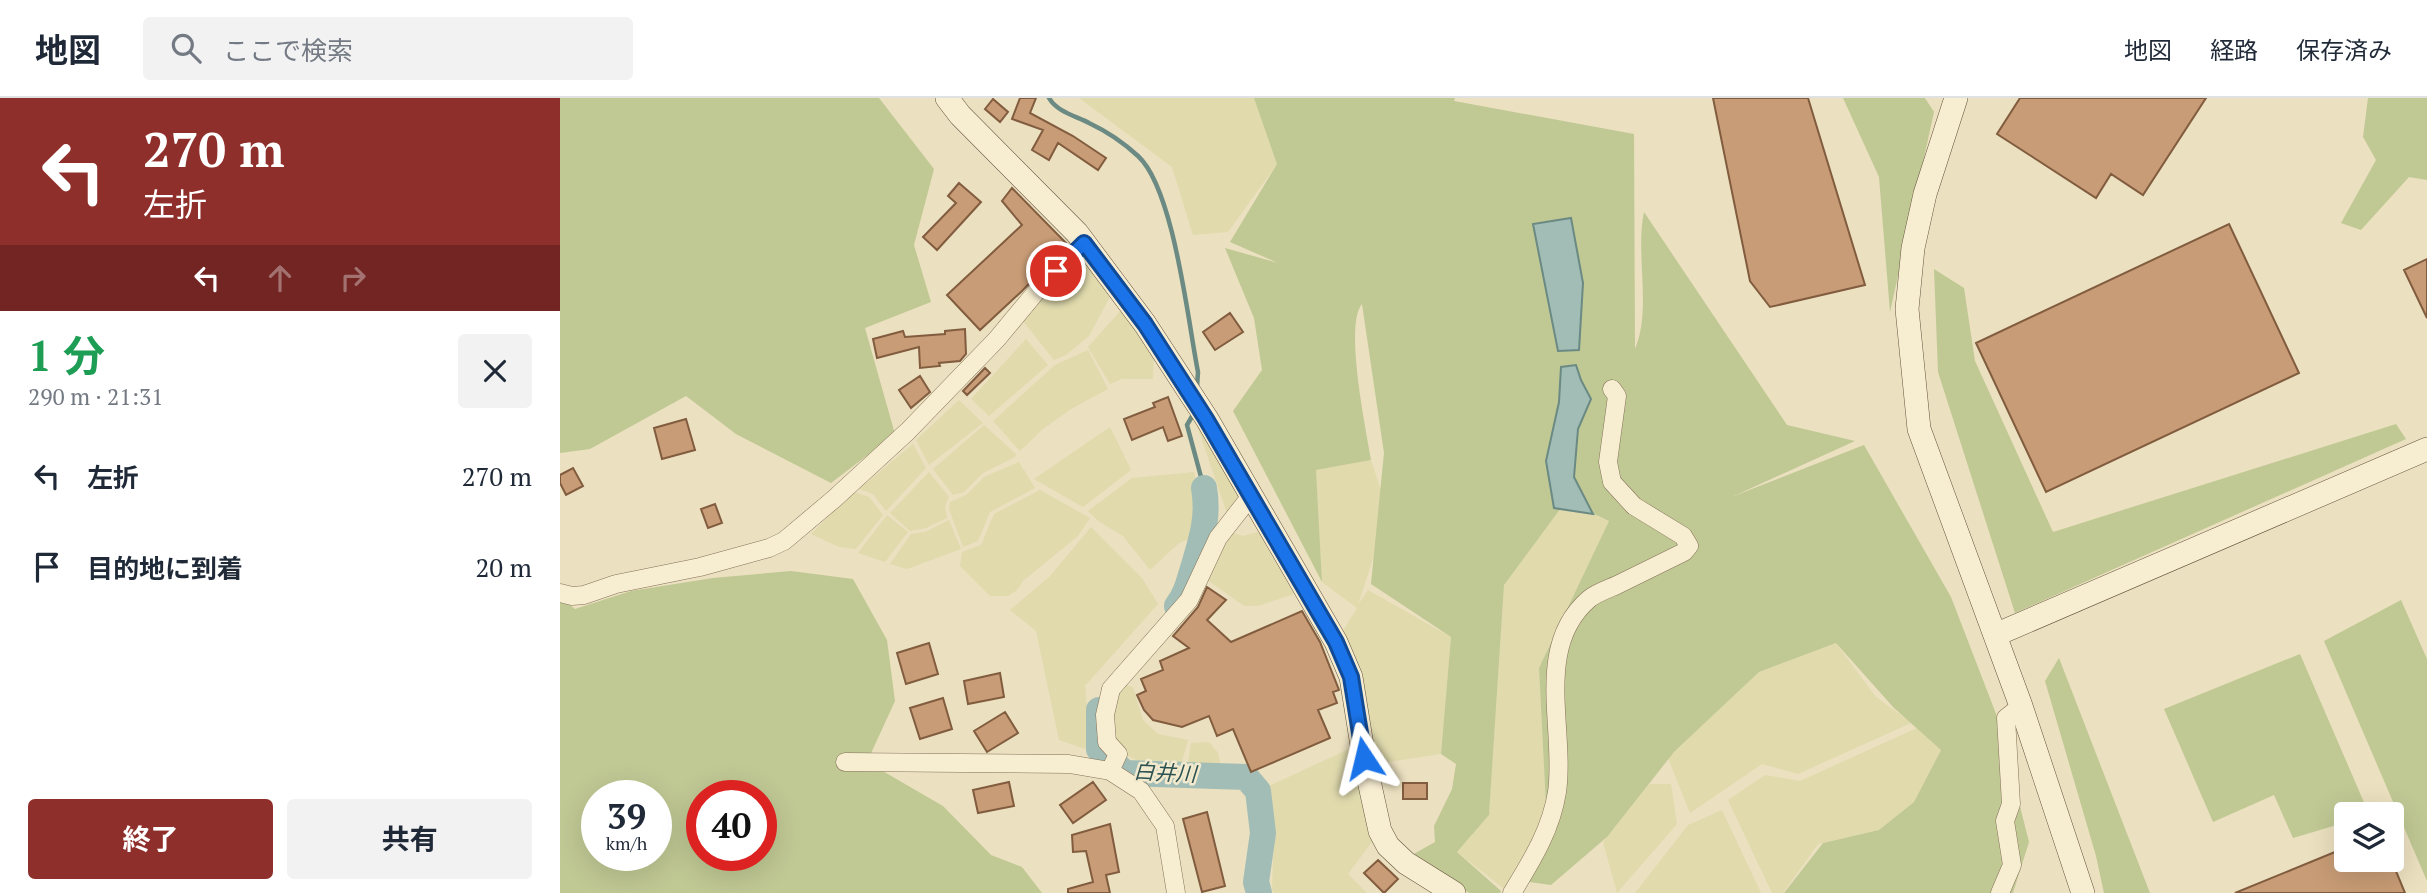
<!DOCTYPE html>
<html lang="ja">
<meta charset="utf-8">
<style>
body{margin:0;font-family:"PT Serif","Noto Sans JP",serif;background:#f2f2f3;color:#1f2937;height:100vh;display:flex;flex-direction:column;font-size:26px;white-space:nowrap}
*{box-sizing:border-box;margin:0}
p{font-size:23px;color:#747a83}
.icon{flex:none;width:38px;height:38px;fill:none;stroke:currentColor;stroke-width:2;stroke-linecap:round;stroke-linejoin:round}
.map{position:relative;flex:1;overflow:hidden}
.sheet{display:flex;flex-direction:column;background:#fff;width:560px}
.sheet>*{flex:none}
.hud{background:#8f2f2b;color:#fff;overflow:hidden}
.controls{position:absolute;left:1774px;top:704px;display:grid;gap:14px}
.controls a{display:grid;place-items:center;width:70px;height:70px;border-radius:7px;background:#fff;box-shadow:0 7px 28px #0002;font-size:35px}
.speed{position:absolute;left:21px;top:682px;display:flex;gap:14px;font-size:35px;font-weight:700;text-align:center}
.speed>*{display:grid;place-content:center;width:91px;height:91px;border-radius:50%;background:#fff;box-shadow:0 7px 28px #0002;line-height:1}
.speed small{font-size:18px;font-weight:400}
.speed .limit{border:10px solid #d22;background:#fff;color:#111}
.pin{position:absolute;display:grid;place-items:center;width:60px;height:60px;color:#fff;margin:-30px;border:4px solid #fff;border-radius:50%;box-shadow:0 2px 7px #0007}
.me{position:absolute;width:77px;margin:-38px;rotate:350deg;stroke-linejoin:round;filter:drop-shadow(0 0 5px #0008)}
.turn{display:flex;align-items:center;gap:24px;height:147px;padding:0 28px;font-size:32px}
.turn .icon{width:91px;height:91px;stroke-width:2.5}
.turn b{display:block;font-size:49px;line-height:60px}
.lanes{display:flex;align-items:center;height:66px;padding:0 28px;background:#0003;justify-content:center;gap:35px;direction:ltr}
.lanes .off{opacity:.35}
.round{display:grid;place-items:center;flex:none;width:74px;height:74px;border-radius:7px;background:#f2f2f3}
.headline{display:flex;align-items:center;justify-content:space-between;height:119px;padding:0 28px}
h1{font-size:42px;font-weight:700;line-height:52px;color:#1e9e55}
.primary-button{display:flex;gap:14px;margin-top:auto;padding:14px 28px}
.primary-button a{flex:1;height:80px;border-radius:7px;background:#8f2f2b;color:#fff;font-size:28px;font-weight:700;line-height:80px;text-align:center}
.primary-button a+a{background:#f2f2f3;color:#1f2937}
ul{padding:0;list-style:none}
li{display:flex;align-items:center;gap:21px;height:91px;padding:0 28px}
li div{flex:1}
li b{display:block;font-size:26px}
li em{font-style:normal}
header{display:flex;align-items:center;gap:42px;box-sizing:border-box;height:98px;padding:0 35px;background:#fff;border-bottom:2px solid #e0e1e3}
header strong{font-size:33px}
nav{display:flex;gap:38px;margin-inline-start:auto;font-size:24px}
.search{width:490px;height:63px;background:#f2f2f3;display:flex;align-items:center;gap:18px;box-sizing:border-box;padding:0 24px;border-radius:7px;color:#747a83;font-size:26px}
main{display:flex;flex:1;min-height:0}
.map>svg:first-child{display:block}
.farmland{fill:#e0daad}
.green{fill:#c0c894;fill-rule:evenodd}
.water{fill:#a2bdb6;stroke:#6a8a83;stroke-width:2}
.lines{fill:none;stroke-linecap:round;stroke-linejoin:round}
.stream{stroke:#6a8a83;stroke-width:4.5}
.river{stroke:#a2bdb6;stroke-width:26}
.building{fill:#c89c76;stroke:#815c3f;stroke-width:2}
.street-casing{stroke:#837158;stroke-width:19}
.secondary-casing{stroke:#64523c;stroke-width:24}
.street{stroke:#f7edd1;stroke-width:18}
.secondary{stroke:#f7edd1;stroke-width:23}
.route-casing{stroke:#114b97;stroke-width:18}
.route{stroke:#1a73e8;stroke-width:12}
.labels{text-anchor:middle;stroke-width:5;stroke-linejoin:round;paint-order:stroke}
.water-label{font-size:21px;font-style:italic;fill:#2c5251;stroke:#f3eace}
</style>
<header>
<strong>地図</strong>
<div class="search"><svg class="icon" aria-label="search" viewBox="0 0 24 24"><circle cx="10" cy="10" r="6"/><path d="M15 15l6 6"/></svg>ここで検索</div>
<nav><a>地図</a><a>経路</a><a>保存済み</a></nav>
</header>
<main>
<section class="sheet">
<div class="hud">
<div class="turn"><svg class="icon" aria-label="left" viewBox="0 0 24 24"><path d="M17 20v-9H6M10 6l-5 5 5 5"/></svg><div><b>270 m</b>左折</div></div>
<div class="lanes"><svg class="icon" aria-label="left" viewBox="0 0 24 24"><path d="M17 20v-9H6M10 6l-5 5 5 5"/></svg><svg class="icon off" aria-label="ahead" viewBox="0 0 24 24"><path d="M12 20V5M6 11l6-6 6 6"/></svg><svg class="icon off" aria-label="right" viewBox="0 0 24 24"><path d="M7 20v-9h11M14 6l5 5-5 5"/></svg></div>
</div>
<div class="headline"><div><h1>1 分</h1><p>290 m · 21:31</p></div><a class="round"><svg class="icon" aria-label="close" viewBox="0 0 24 24"><path d="M6 6l12 12M18 6L6 18"/></svg></a></div>
<ul>
<li><svg class="icon" aria-label="left" viewBox="0 0 24 24"><path d="M17 20v-9H6M10 6l-5 5 5 5"/></svg><div><b>左折</b></div><em>270 m</em></li>
<li><svg class="icon" aria-label="arrive" viewBox="0 0 24 24"><path d="M6 21V4h12l-3 4 3 4H6"/></svg><div><b>目的地に到着</b></div><em>20 m</em></li>
</ul>
<div class="primary-button"><a>終了</a><a>共有</a></div>
</section>
<div class="map">
<svg width="1867" height="795" viewBox="0 0 1867 795">
<rect width="100%" height="100%" fill="#ebe0bf"/>
<path class="farmland" d="M519 0H698L717 66 668 134 633 137 612 69Z
M523 156 552 195 529 238 506 257 494 262 462 222Z
M563 210 594 252 593 281H562L550 286 528 249Z
M466 241 488 267 429 318 411 301Z
M528 252 548 291 511 311 483 331 460 353 433 323 495 267Z
M399 302 423 325 369 367 356 342Z
M644 325 685 402 668 418 637 328Z
M424 327 456 356 455 359 423 375 404 394 393 397 373 371Z
M550 329 571 372 523 409 474 381Z
M353 346 366 370 326 413 313 396 299 391Z
M811 362 828 414 798 507 808 492 891 539 881 656 814 666 776 544 797 510 762 484 756 372Z
M459 364 475 390 430 414 418 443 403 449 389 411 390 404 406 397 424 379Z
M369 374 389 399 385 408 387 420 366 430 350 433 330 415Z
M634 374 641 405 638 438 619 445 590 472 563 438 538 423 528 413 572 380Z
M480 392 530 420 518 438 463 483 457 492 448 498H430L400 468 402 454 421 447 434 416Z
M294 394 309 399 323 417 296 451 279 449 251 436Z
M992 399 1049 423 979 570 986 708 978 753 947 793 897 754 929 717 944 487Z
M327 417 348 434 325 464 298 455Z
M389 422 401 451 347 471 330 466 351 436 365 434Z
M531 429 582 480 598 506 525 588 531 653 499 642 476 533 450 512 490 478Z
M670 434 683 438 698 434 734 496 698 508H684L646 481Z
M1276 545 1315 598 1351 625 1238 676 1202 666 1130 715 1108 660 1199 574Z
M557 585 573 589 583 622 598 636 628 642 620 670 578 663 558 653 548 620Z
M1357 630 1381 652 1354 704 1319 732 1258 746 1223 795H1212L1168 702 1205 677 1240 683Z
M649 644 658 655 661 669 627 671 631 645Z
M802 645 820 733 788 776 807 795H714L712 792 714 735 698 693Z
M1089 686H1111L1117 726 1057 795 1043 744Z
M1162 712 1201 795H1075L1128 727Z"/>
<path class="green" d="M0 0H319L374 71 354 147 371 204 305 230 335 336 271 385 176 336 126 298 30 351 0 355Z
M694 0H895L894 3 1074 36 1075 251C1092 211 1075 157 1084 114L1227 327 1295 343 1174 398 1304 347 1391 499 1438 621 1469 744 1453 795H1224L1263 745 1319 732 1354 704 1381 652 1334 610 1276 545 1199 574 1114 654 1047 739 991 787 963 783 986 708 979 570 1049 423 1006 403 944 487 929 717 897 754 941 793 940 795H909L852 757 875 744 874 728 892 691 896 666 881 656 891 539 811 486 824 355 802 206C784 227 806 331 811 362L756 372 762 484 673 313 702 272 694 220 665 150 718 165 670 144 717 66Z
M1283 0H1365L1374 14 1330 214 1319 79Z
M1808 0H1867V82L1849 79 1801 132 1781 125 1816 62 1803 39Z
M1374 171 1404 190 1415 263 1493 434 1836 326 1846 341 1455 515 1378 274Z
M231 473 293 481 327 542 335 603 307 664 383 708 431 757 462 769 482 795H0V499L15 511 71 493 153 480ZM37 698H96V758H37ZM142 698H201V758H142Z
M1841 502 1867 561V783L1764 543Z
M1740 556 1809 716H1787V724L1733 740 1714 697 1653 724 1604 611Z
M1499 560 1590 795H1544L1536 758 1485 583Z"/>
<path class="water" d="M1011 120 1023 185 1019 252 998 253 973 126Z
M1016 267 1021 282 1031 301 1018 331 1014 379 1033 416 994 410 986 363 999 304 1001 269Z"/>
<g class="lines">
<path class="stream" d="M489 0C497 14 516 18 529 25 546 33 565 46 578 58 614 91 628 224 638 274L637 289
M634 315 627 327 644 390"/>
<path class="river" d="M617 508C627 495 629 482 634 467 642 440 649 418 644 390
M539 612V651L565 675 686 679 698 693 703 735 696 784 699 795"/>
</g>
<path class="building" d="M460 0H476L470 15 513 38 546 60 538 72 498 45 489 62 472 52 483 32 452 21Z
M1153 0H1248L1305 187 1210 209 1190 183Z
M1460 0H1646L1583 97 1551 76 1536 100 1437 36Z
M433 1 448 14 440 24 425 11Z
M399 85 421 104 377 152 363 139 396 105 388 98Z
M452 90 507 146 462 193 420 232 387 197 462 127 442 103Z
M1669 126 1739 275 1486 394 1416 245Z
M1867 161V220L1844 172Z
M670 215 683 234 655 252 643 234Z
M405 231 406 256 400 263 379 265 380 268 360 270 359 249 317 260 313 241 343 233 345 239 385 236V233Z
M425 270 430 275 407 297 403 293Z
M360 278 370 294 351 310 339 292Z
M608 299 622 338 608 343 603 329 572 342 564 321 595 309 593 305Z
M126 321 135 352 102 361 94 330Z
M13 370 23 388 6 397 0 385V377Z
M155 406 162 425 148 430 141 411Z
M647 489 666 502 647 522 671 544 742 513 760 544 779 592 773 594 777 605 758 612 770 640 691 674 673 631 657 638 649 618 622 629 593 622 584 612 577 597 586 593 581 581 603 572 600 563 629 550 613 538 638 509Z
M369 545 378 576 346 586 337 555Z
M440 575 444 599 408 606 404 583Z
M383 600 392 631 360 641 350 610Z
M445 614 458 635 427 654 414 633Z
M449 684 454 708 418 715 413 692Z
M533 684 546 702 513 725 500 707Z
M843 685H867V701H843Z
M647 714 665 788 642 794 623 721Z
M550 726 559 774 546 777 550 795H508V791L533 784 526 753 513 754 512 737Z
M1787 749V761H1831L1845 795H1675Z
M818 762 838 781 824 795 804 775Z"/>
<g class="lines">
<defs>
<path id="street" d="M0 495 12 498 24 497 56 486 140 469 209 450 224 443 274 401 348 333 437 241 481 188 524 145
M285 664 509 666 550 673 581 693 605 728 616 795
M550 673 558 656 547 644 545 617 551 591 629 502 658 440 690 399
M952 795C972 762 991 732 997 694 1006 632 973 549 1029 501 1036 495 1048 491 1057 487 1079 476 1102 465 1124 454L1129 448 1123 438 1074 408 1052 384 1048 364 1057 298 1052 291
M1440 795 1452 767 1445 723 1451 706 1446 620 1461 608"/>
<path id="secondary" d="M387 0 400 17 517 135 585 226 647 321 776 544 791 579 804 660 820 733 828 748 846 765 894 795
M1396 0 1365 96 1353 150 1347 211 1359 331 1461 608 1523 795
M1435 537 1867 351"/>
</defs>
<use href="#street" class="street-casing"/>
<use href="#secondary" class="secondary-casing"/>
<use href="#street" class="street"/>
<use href="#secondary" class="secondary"/>
</g>
<g class="lines">
<defs>
<path id="route" d="M496 173 524 145 585 226 646 321 776 544 791 579 804 660"/>
</defs>
<use href="#route" class="route-casing"/>
<use href="#route" class="route"/>
</g>
<g class="labels">
<g class="water-label">
<text transform="translate(605 675) rotate(3)" y="7">白井川</text>
</g>
</g>
</svg>
<div class="controls">
<a><svg class="icon" aria-label="layers" viewBox="0 0 24 24"><path d="M12 4l9 5-9 5-9-5zM3 14l9 5 9-5"/></svg></a>
</div>
<div class="speed"><div>39<small>km/h</small></div><div class="limit">40</div></div>
<div class="pin" style="left:496px;top:173px;background:#d93025"><svg class="icon" aria-label="arrive" viewBox="0 0 24 24"><path d="M6 21V4h12l-3 4 3 4H6"/></svg></div>
<svg class="me" style="left:804px;top:660px" viewBox="-20 -20 40 40"><path d="M0-17L14 15 0 8-14 15z" fill="#1a73e8" stroke="#fff" stroke-width="4"/></svg>
</div>
</main>
